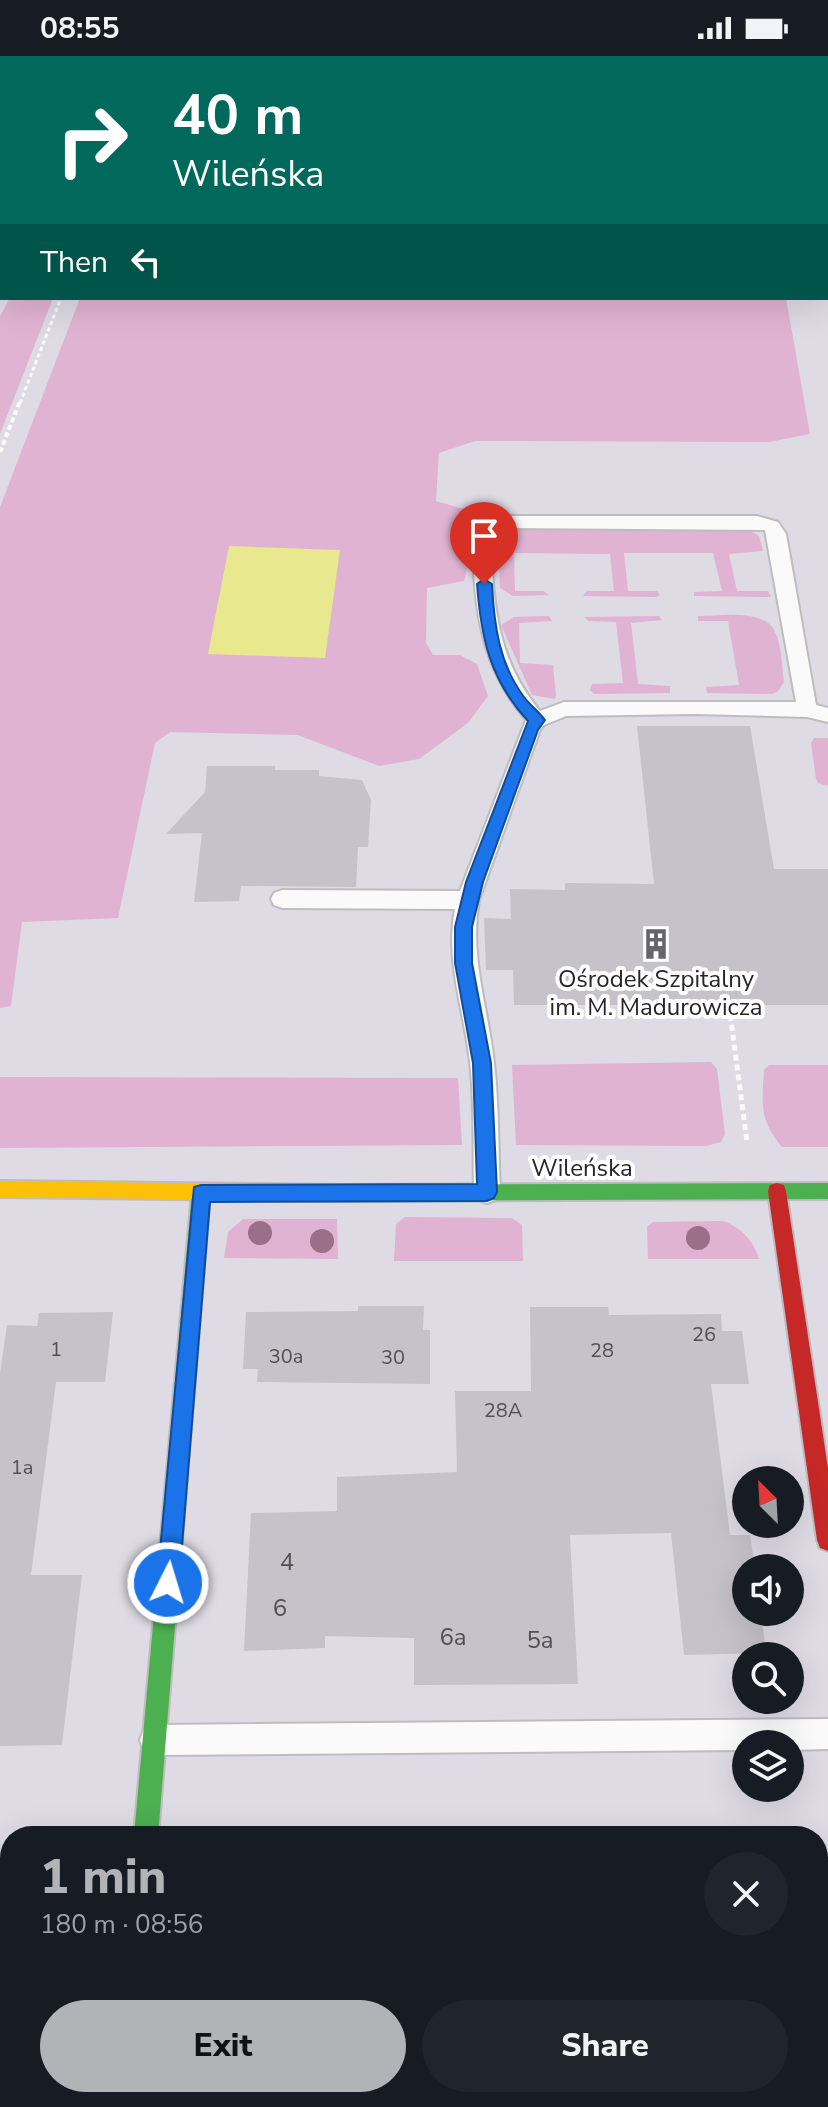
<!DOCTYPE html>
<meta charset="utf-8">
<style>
body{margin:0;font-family:"Nunito Sans",sans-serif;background:#20242c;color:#f1f3f6;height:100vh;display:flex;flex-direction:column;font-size:30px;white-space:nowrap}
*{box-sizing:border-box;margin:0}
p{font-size:26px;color:#9ea1a6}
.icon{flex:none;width:44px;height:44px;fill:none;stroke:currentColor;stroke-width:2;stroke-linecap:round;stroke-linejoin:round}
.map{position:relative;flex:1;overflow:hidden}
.side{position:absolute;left:0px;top:1770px;width:828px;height:282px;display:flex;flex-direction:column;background:#171b24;border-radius:32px 32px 0 0;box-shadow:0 8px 32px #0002}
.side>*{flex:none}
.top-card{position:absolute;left:0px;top:0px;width:828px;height:244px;box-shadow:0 8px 32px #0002;background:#00695c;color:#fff;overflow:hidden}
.needle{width:52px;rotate:336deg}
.tools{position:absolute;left:732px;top:1410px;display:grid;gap:16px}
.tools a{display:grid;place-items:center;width:72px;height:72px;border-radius:50%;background:#171b24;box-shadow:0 8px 32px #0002;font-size:40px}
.pin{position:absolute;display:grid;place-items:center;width:68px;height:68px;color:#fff;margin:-82px -34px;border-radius:50% 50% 50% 0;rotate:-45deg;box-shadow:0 0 8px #0007}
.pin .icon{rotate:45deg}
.me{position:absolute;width:88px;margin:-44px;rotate:5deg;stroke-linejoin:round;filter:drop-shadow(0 0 6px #0008)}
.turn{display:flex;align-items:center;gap:28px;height:168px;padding:0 40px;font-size:36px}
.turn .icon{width:104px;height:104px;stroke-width:2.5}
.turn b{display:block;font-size:56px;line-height:68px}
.then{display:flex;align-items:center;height:76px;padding:0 40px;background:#0003;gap:16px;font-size:30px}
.round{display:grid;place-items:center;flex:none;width:84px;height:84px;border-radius:42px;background:#20242c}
.headline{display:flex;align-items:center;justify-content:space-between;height:136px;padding:0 40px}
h1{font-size:48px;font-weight:800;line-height:60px;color:#b2b3b7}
.button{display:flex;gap:16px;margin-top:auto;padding:16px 40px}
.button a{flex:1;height:92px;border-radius:48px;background:#b2b3b7;color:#111;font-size:32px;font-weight:800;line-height:92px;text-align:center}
.button a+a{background:#20242c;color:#f1f3f6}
.status{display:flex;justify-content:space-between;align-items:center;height:56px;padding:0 40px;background:#171b24;direction:ltr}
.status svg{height:22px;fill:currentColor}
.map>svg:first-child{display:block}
.green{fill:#e0b3d2}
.water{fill:#e8e88e}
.building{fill:#c5c3c9}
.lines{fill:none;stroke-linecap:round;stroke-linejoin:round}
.lane-casing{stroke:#bdbdbe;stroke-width:4}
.street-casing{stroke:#bdbdbe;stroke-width:4}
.fast-casing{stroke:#bdbdbe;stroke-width:4}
.slow-casing{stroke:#bdbdbe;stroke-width:4}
.jam-casing{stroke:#bdbdbe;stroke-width:4}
.path-far2{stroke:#fafafb;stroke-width:3;stroke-dasharray:4 3;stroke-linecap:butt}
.path-far1{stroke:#fafafb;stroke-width:4;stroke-dasharray:5 3;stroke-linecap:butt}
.path{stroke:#fafafb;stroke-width:5;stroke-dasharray:6 4;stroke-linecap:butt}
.lane{fill:#fafafb;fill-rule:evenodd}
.street{fill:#fafafb;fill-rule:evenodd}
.fast{fill:#4caf50;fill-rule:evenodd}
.slow{fill:#ffc107;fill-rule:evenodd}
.jam{fill:#c62828;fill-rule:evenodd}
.tree{fill:#997088}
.route{fill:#1a73e8;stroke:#114b97;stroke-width:2}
.labels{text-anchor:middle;stroke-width:8;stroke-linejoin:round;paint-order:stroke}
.number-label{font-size:20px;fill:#505051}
.poi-label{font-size:24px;fill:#262626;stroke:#fff}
.street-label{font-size:24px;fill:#262626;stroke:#fff}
.near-number-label{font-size:24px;fill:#505051}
</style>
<div class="status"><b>08:55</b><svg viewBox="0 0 49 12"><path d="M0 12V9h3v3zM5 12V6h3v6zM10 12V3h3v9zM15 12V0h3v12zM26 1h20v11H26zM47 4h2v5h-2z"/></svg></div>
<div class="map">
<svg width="828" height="2051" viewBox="0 0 828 2051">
<rect width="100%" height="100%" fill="#dedbe5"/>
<path class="green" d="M10 242H53L0 378V260Z
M80 242H786L810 378 769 386 475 385 439 397 436 445 467 454V513L464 525 427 532 426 587 433 599H460L477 608 488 640 468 667 419 703 379 710 298 679 170 676 155 687 118 862 22 866 11 950 0 952V451Z
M508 473 751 475 759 480 763 495 729 498 737 535H768L771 541 694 540V536L722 535 713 497H624L628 535H657L660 539 656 541 583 540 587 535H614L610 498 514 497 515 535H543L549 539 513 540 500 532 498 478Z
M549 560 552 565 519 567 520 607 553 609 556 640 555 643 532 639 501 569 514 561Z
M659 560 662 564 631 567 638 628 670 630V637L594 638 590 634 592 628 623 627 616 566 588 565 585 561Z
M698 560C719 560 765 552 775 576 782 590 782 611 784 626L778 635 772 638 707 637 706 631 739 629 728 565H698Z
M814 682H828V730L818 727 816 723 811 687Z
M711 1006 717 1013 725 1078 721 1086 706 1090 516 1089 512 1009Z
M769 1009H828V1091H782C759 1063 762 1048 764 1014Z
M0 1021 458 1022 462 1089 0 1092Z
M405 1161 512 1162 522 1169 523 1205H394L396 1168Z
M243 1163H337L338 1203 224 1202 228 1176Z
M723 1165C742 1172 753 1184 759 1203H648L647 1171 653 1166Z"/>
<path class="water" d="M229 490 340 494 325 602 208 598Z"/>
<path class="building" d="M637 670H750L774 813H828V949H514L513 914H486L484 862 511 863 510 833 565 834V827L654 828Z
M207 710H275V714H319V720L362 724 371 744 368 791H358L356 831 241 830 239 845 194 846 202 777 166 778 205 736Z
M358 1250H424L423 1274H430V1328L257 1326 258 1313H243L246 1256 358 1255Z
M530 1251H608L609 1259 721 1258 722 1275H742L749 1328H711L730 1479H750L755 1512H746V1556H761L766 1597 684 1599 671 1477 570 1479 578 1628 414 1629V1582L325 1580V1592L244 1595 251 1457 337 1455V1421L457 1416 455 1335H531Z
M113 1256 105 1326H56L31 1519H82L62 1689 0 1690V1317L7 1269 37 1270 39 1257Z"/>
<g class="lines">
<defs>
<path id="lane" d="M727 0H741V2H727Z
M826 57H828V65H826Z
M502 460H757L778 466 786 478 816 649 828 652V666L807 661 694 658 566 660 544 669 540 674 479 844C469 901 488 951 494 1007 499 1050 498 1093 500 1136L496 1144 487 1147 478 1144 474 1136C473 1093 475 1048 470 1006 464 954 445 905 455 853L282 852 274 849 271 843 274 837 282 834 460 835 526 664C488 619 477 572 474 515 473 497 470 483 480 467ZM503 472 765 474 796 646H564L540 655C495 601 494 548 490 481L493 475Z
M828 1663V1693L790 1694V1688H746V1694L155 1699 144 1695 140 1684 144 1673 155 1669Z"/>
<path id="street" d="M91 2042H155V2051H91Z"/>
<path id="fast" d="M828 1127V1143L349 1145 342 1143 340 1137 342 1131 349 1129Z
M201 1129 208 1131 210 1137 158 1780H134L192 1137 194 1131Z"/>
<path id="slow" d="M43 0H54L42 2Z
M197 0H220L196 2Z
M0 40H2L0 48Z
M0 1125 349 1129 356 1131 358 1137 356 1143 349 1145 0 1141Z"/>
<path id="jam" d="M88 0H117L118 2H89Z
M777 1127 784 1129 786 1135 828 1412V1495L820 1492 817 1484 768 1135 770 1129Z"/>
</defs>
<use href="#lane" class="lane-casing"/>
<use href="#street" class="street-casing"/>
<use href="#fast" class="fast-casing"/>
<use href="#slow" class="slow-casing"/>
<use href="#jam" class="jam-casing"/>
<path class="path-far2" d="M325 2 329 0
M20 347 61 242"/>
<path class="path-far1" d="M0 396 20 345"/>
<path class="path" d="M729 949 747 1086"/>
<use href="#lane" class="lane"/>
<use href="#street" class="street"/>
<use href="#fast" class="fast"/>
<use href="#slow" class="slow"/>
<use href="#jam" class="jam"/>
</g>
<g class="tree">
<circle cx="260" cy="1177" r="12"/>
<circle cx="698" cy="1182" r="12"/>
<circle cx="322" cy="1185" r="12"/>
</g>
<path class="route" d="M484 523 492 528C494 568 499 608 524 641 530 649 539 656 545 664L538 674 483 826 472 871V907L491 1007 497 1136 494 1142 487 1145 210 1146 179 1527 175 1535 168 1538 160 1535 157 1527 194 1131 201 1129 477 1128 473 1007 455 907V871L466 826 528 665C490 624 481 582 477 528Z"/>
<defs>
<symbol id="building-bare" viewBox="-9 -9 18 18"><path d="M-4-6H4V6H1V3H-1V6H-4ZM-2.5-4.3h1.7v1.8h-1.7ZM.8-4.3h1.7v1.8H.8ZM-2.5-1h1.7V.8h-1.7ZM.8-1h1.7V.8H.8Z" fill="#666569" stroke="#fff" stroke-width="2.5" paint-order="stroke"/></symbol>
</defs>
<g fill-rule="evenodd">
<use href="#building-bare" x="634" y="866" width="44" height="44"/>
</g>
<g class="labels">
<g class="number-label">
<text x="704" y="1285">26</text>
<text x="56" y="1300">1</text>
<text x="602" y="1301">28</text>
<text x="286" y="1307">30a</text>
<text x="393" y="1308">30</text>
<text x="503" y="1361">28A</text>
<text x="22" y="1418">1a</text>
</g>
<g class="poi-label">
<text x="656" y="931">Ośrodek Szpitalny<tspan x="656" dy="28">im. M. Madurowicza</tspan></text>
</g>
<g class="street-label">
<text x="582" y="1120">Wileńska</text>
</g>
<g class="near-number-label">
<text x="287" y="1514">4</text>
<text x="280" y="1560">6</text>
<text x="453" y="1589">6a</text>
<text x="540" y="1592">5a</text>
</g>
</g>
</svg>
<div class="tools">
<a><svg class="needle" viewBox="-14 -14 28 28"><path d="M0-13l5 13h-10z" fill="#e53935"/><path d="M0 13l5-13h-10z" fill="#9ea1a6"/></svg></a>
<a><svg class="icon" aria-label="sound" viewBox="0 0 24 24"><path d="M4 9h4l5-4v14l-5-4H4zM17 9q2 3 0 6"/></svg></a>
<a><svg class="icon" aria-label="search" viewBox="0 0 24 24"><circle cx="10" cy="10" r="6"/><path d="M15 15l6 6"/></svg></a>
<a><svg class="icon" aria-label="layers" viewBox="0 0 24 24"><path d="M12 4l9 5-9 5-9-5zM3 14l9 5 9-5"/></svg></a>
</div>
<div class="pin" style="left:484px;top:528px;background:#d93025"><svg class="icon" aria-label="arrive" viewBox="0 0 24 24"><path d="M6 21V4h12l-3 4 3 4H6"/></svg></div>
<svg class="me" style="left:168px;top:1527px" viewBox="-20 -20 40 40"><circle r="17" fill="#1a73e8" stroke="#fff" stroke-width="3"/><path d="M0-11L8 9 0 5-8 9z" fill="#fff"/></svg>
<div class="top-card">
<div class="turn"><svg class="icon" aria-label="right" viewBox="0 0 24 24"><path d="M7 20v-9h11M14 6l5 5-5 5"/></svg><div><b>40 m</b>Wileńska</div></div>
<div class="then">Then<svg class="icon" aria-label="left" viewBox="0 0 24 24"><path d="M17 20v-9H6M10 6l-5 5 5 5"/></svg></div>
</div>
<section class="side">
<div class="headline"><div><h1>1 min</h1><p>180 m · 08:56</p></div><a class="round"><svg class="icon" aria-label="close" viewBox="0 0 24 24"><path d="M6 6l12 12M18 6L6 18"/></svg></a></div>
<div class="button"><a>Exit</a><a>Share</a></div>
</section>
</div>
